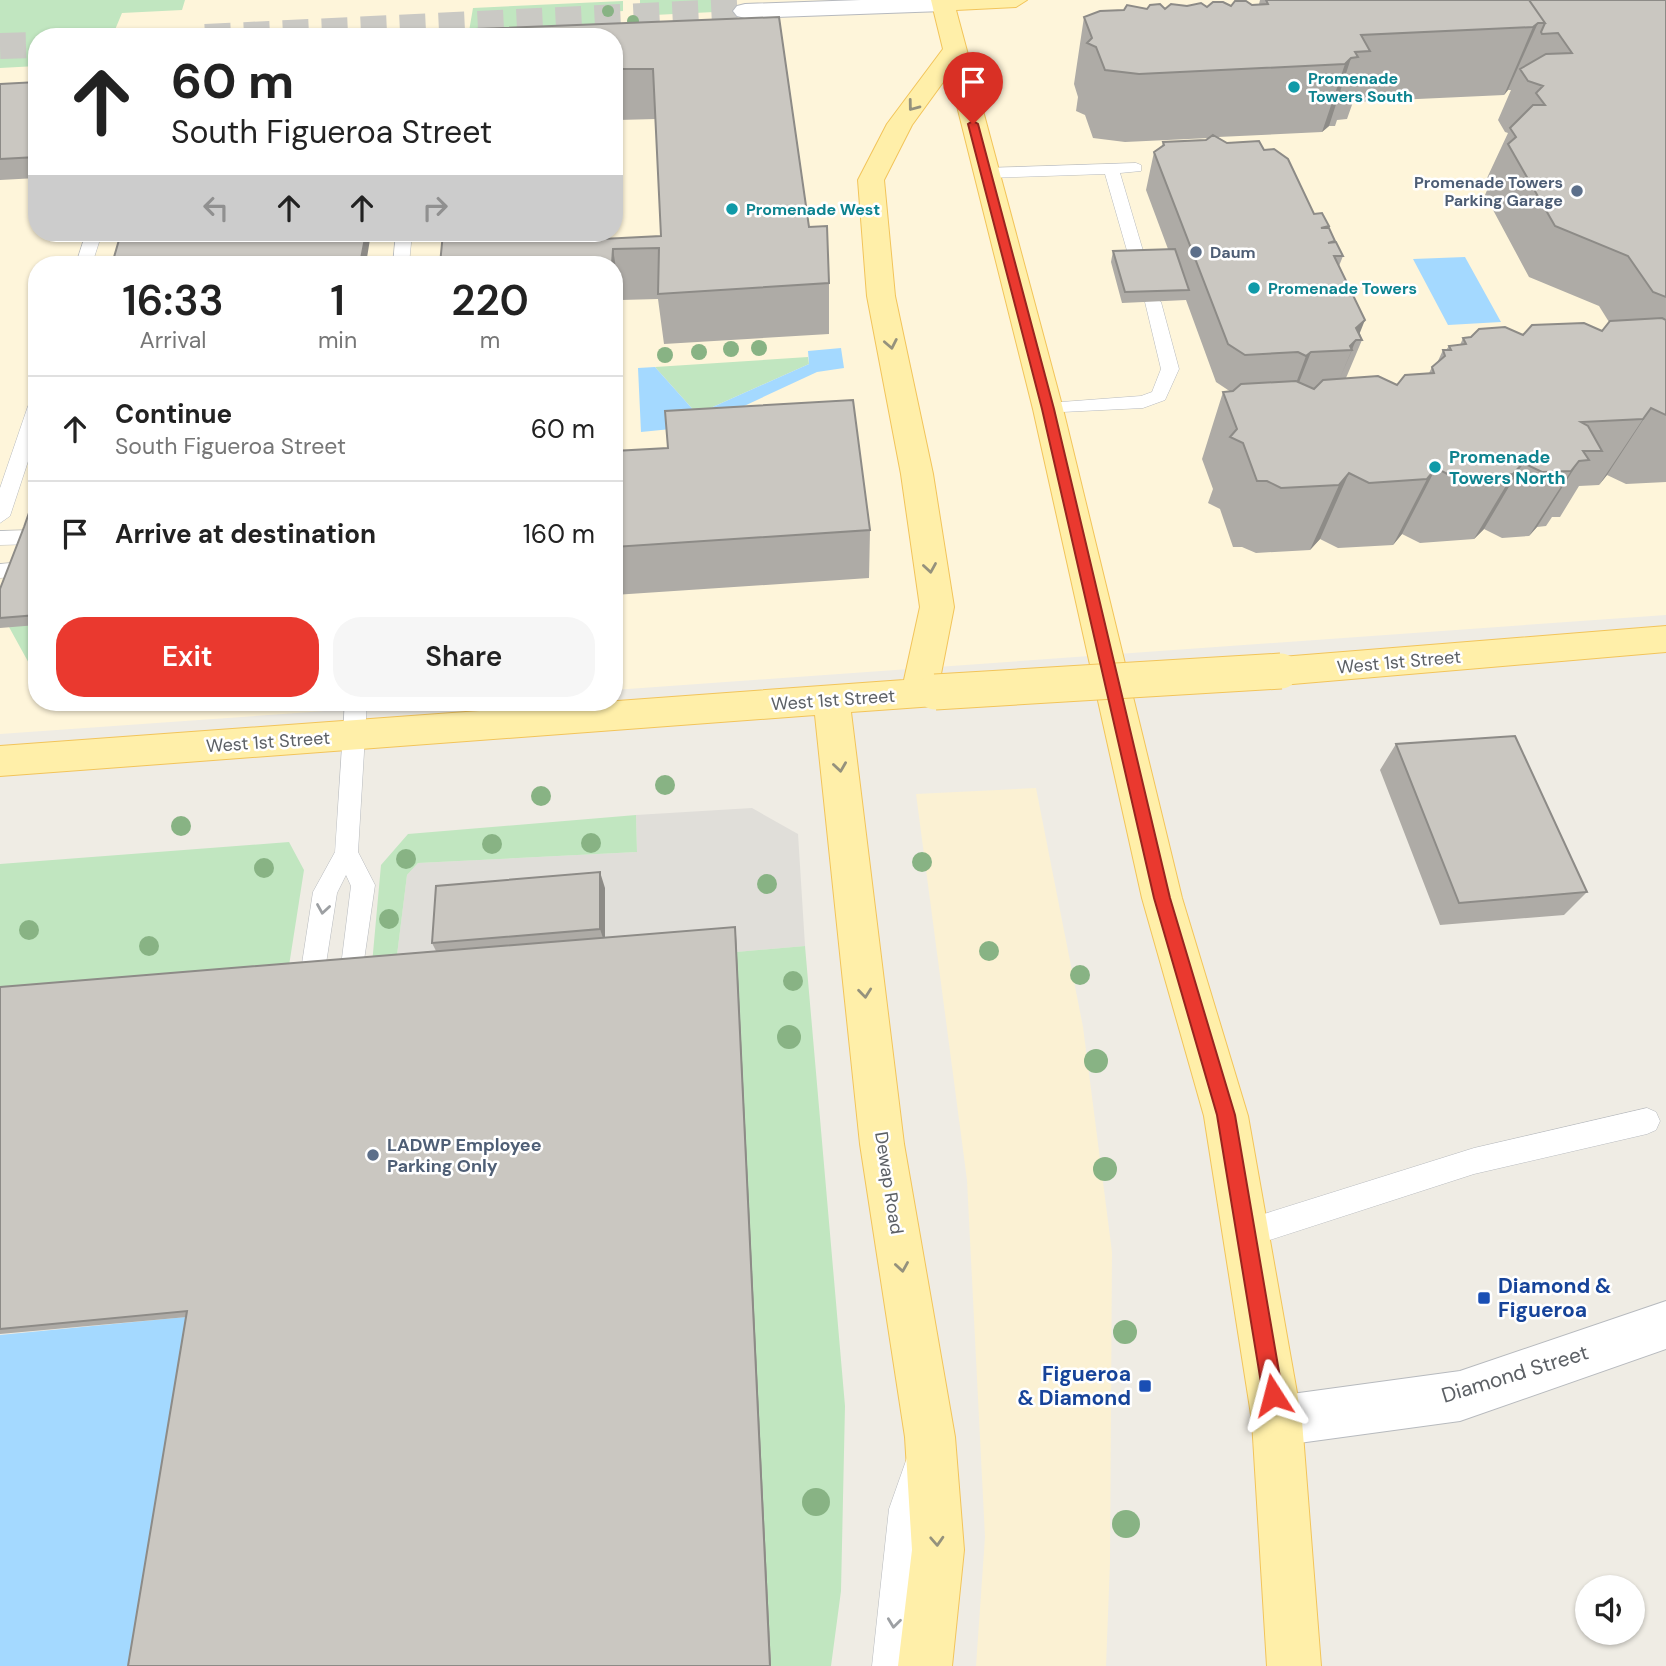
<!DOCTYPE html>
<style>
body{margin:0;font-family:"DM Sans",sans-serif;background:#f6f6f6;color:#222;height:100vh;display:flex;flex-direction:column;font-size:26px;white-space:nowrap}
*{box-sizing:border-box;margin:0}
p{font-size:23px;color:#767676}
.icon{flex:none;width:38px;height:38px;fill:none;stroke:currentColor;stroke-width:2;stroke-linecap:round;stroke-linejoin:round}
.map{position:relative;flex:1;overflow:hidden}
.side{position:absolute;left:28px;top:256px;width:595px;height:455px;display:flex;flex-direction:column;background:#fff;border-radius:28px;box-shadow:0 2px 5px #0004}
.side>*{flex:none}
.hud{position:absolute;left:28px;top:28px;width:595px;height:214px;border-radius:28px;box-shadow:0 2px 5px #0004;background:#fff;color:#222;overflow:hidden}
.fabs{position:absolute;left:1575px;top:1575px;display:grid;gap:14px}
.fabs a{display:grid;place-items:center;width:70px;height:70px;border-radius:50%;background:#fff;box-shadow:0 2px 5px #0004;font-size:35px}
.pin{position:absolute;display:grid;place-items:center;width:60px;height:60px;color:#fff;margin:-72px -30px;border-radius:50% 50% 50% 0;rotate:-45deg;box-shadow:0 0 7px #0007}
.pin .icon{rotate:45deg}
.me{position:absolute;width:77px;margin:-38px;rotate:351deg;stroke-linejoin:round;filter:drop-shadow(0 0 5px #0008)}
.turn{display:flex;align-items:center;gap:24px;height:147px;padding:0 28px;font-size:32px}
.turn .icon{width:91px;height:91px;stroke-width:2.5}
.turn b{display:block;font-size:49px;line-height:60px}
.lanes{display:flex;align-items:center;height:66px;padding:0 28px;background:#0003;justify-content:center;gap:35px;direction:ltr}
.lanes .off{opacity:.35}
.eta{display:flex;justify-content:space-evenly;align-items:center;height:119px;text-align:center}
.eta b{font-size:42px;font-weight:600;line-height:49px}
.primary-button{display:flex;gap:14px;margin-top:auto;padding:14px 28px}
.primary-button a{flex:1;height:80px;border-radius:28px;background:#ea392f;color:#fff;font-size:28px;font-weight:600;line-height:80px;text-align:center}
.primary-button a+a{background:#f6f6f6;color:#222}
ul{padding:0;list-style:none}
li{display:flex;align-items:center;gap:21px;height:105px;padding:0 28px;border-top:2px solid #e0e0e0}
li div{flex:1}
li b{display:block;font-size:26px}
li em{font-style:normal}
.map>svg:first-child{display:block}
.commercial{fill:#fef5da;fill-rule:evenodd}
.industrial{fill:#e0ded9}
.green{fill:#c1e6c0}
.sand{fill:#fbf1d3}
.water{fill:#a4d9ff}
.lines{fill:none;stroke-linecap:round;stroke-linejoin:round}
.secondary-tunnel{stroke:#cac9c4;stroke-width:26;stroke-dasharray:26 13;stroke-linecap:butt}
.lane-casing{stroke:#b7babe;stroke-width:1}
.street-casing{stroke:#b7babe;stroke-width:2}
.secondary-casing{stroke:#b6b9be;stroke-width:2}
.primary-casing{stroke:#f2c45a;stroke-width:2}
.lane{fill:#fff;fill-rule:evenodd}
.street{fill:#fff;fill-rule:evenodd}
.secondary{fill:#fff;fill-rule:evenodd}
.primary{fill:#ffefa9;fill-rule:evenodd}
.primary-bridge-casing{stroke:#f2c45a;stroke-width:37;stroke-linecap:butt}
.primary-bridge{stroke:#ffefa9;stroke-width:35}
.tree{fill:#88b384}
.wall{fill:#aeaba6;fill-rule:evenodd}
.shaded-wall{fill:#8d8b87}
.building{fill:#cac7c1;stroke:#8d8b87;stroke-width:2}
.oneway{stroke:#95927d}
.oneway2{stroke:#9da0a3}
.route{fill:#ea392f;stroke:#98251f;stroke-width:2}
.culture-dot{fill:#0f9aa8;stroke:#fff;stroke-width:2.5}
.service-dot{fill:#5c6f8a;stroke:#fff;stroke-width:2.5}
.transit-dot{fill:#1a4fb4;stroke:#fff;stroke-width:2.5}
.labels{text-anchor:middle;stroke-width:5;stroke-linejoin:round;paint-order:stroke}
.far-culture-label{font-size:16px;font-weight:bold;fill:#0d838f;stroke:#fff;text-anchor:start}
.far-service-label{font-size:16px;font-weight:bold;fill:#4e5e75;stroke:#fff;text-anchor:end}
.culture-label{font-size:18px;font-weight:bold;fill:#0d838f;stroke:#fff;text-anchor:start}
.street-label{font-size:18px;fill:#5c6065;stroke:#fff}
.service-label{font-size:18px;font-weight:bold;fill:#4e5e75;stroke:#fff;text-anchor:start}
.near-transit-label{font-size:21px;font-weight:bold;fill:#164399;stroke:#fff;text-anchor:start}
.near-street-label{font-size:21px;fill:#5c6065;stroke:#fff}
</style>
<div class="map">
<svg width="1666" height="1666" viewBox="0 0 1666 1666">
<rect width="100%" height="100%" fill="#efece4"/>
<path class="commercial" d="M0 0H1666V615L614 690V264H37V702H453L0 734ZM37 37H614V233H37Z"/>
<path class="industrial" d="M752 808 798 834 805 946 736 952 396 963 407 875 418 863 637 852 636 815Z"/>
<path class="green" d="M0 0H185L182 10 122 13 112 37H37V66L0 68Z
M640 0H713L714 12 654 15V9H640Z
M623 1V11L610 12V32L614 37H468L473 8Z
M808 357 809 364 697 414 655 367Z
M37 596V667H31L9 627Z
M636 815 637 852 418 863 407 875 396 963 372 964 381 865 408 834Z
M289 842 304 870 288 972 0 995V864Z
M805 946 845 1406 841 1591 831 1666H771L736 952Z"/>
<path class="sand" d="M1036 788 1083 1027 1112 1252 1110 1562 1106 1666H976L985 1537 967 1180 916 794Z"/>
<path class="water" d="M1465 257 1501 322 1448 325 1413 259Z
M841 348 844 368 817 372 701 426 641 432 638 368 655 367 697 414 809 364 808 351Z
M196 1316 137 1666H0V1335Z"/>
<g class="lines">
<path class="secondary-tunnel" d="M205 37 745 11
M0 46 37 45"/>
<defs>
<path id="lane" d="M1136 163 1141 165V171L1120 173 1146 261 1138 266 1130 261 1105 174 986 178 978 173 986 168Z
M86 233H102L92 264H76Z
M396 233H412L409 264H393Z
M1153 297 1161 302 1179 369 1165 400 1143 408 1042 413 1039 409 1048 403 1141 396 1152 392 1161 369 1145 302Z
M37 400V434L10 516 0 523V488L28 406Z
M37 530V544L0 545V531Z
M37 561V575L0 578V564Z
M345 702H367L358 852 375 885 362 974 353 977 344 974 341 966 351 886 346 875 337 893 325 970 322 978 313 981 304 978 301 970 313 892 335 852Z
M1647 1108 1656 1112 1660 1121 1656 1130 1647 1134 1474 1174 1248 1247 1238 1243 1234 1233 1238 1223 1248 1219 1474 1148Z
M919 1451 930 1455 934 1466 919 1509 904 1666H872L889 1509 908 1455Z"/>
<path id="street" d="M1666 1301V1349L1460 1421 1277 1446 1259 1439 1252 1421 1259 1403 1277 1396 1460 1371Z"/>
<path id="secondary" d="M861 0H952L954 4 943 11 745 18 737 16 733 11 737 6 745 4Z"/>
<path id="primary" d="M931 0H1027L1016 7 956 10 1063 409 1182 898 1248 1116 1302 1421 1321 1666H1267L1252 1421 1204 1116 1142 898 1033 409 949 74 912 125 884 180 895 296 933 474 954 607 940 679 948 682 953 692 948 702 935 706 851 712 904 1144 955 1437 964 1550 952 1666H898L912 1550 905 1437 860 1144 815 715 0 776V746L904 680 920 607 901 474 867 296 858 180 887 124 943 49Z
M1666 626V652L1281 685 1268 681 1263 671 1268 661 1281 657Z"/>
</defs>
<use href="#lane" class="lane-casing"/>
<use href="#street" class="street-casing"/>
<use href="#secondary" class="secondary-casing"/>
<use href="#primary" class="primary-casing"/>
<use href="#lane" class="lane"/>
<use href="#street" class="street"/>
<use href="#secondary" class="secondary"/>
<use href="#primary" class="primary"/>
<defs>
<path id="primary-bridge" d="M935 692 1281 671"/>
</defs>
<use href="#primary-bridge" class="primary-bridge-casing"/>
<use href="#primary-bridge" class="primary-bridge"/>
</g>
<g class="tree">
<circle cx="608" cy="11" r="6"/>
<circle cx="633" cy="21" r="6"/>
<circle cx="759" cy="348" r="8"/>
<circle cx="731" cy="349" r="8"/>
<circle cx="699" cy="352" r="8"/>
<circle cx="665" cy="355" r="8"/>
<circle cx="665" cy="785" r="10"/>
<circle cx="541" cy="796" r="10"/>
<circle cx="181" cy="826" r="10"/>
<circle cx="591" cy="843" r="10"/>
<circle cx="492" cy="844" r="10"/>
<circle cx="406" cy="859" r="10"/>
<circle cx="922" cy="862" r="10"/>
<circle cx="264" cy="868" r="10"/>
<circle cx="767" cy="884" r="10"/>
<circle cx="389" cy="919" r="10"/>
<circle cx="29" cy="930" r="10"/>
<circle cx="149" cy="946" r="10"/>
<circle cx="989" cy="951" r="10"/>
<circle cx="1080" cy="975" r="10"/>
<circle cx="793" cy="981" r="10"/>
<circle cx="789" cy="1037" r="12"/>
<circle cx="1096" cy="1061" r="12"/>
<circle cx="1105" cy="1169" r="12"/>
<circle cx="1125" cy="1332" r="12"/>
<circle cx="816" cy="1502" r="14"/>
<circle cx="1126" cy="1524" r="14"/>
</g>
<path class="wall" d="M1260 0H1666V482L1626 484 1607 475 1599 485 1579 486 1560 517H1552L1546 526 1537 527 1529 536 1502 538 1484 529 1474 539 1420 543 1402 534 1393 545 1338 548 1320 539 1310 550 1256 553 1242 547H1233L1220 509 1208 503 1213 489 1202 459 1223 392H1231L1216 382 1186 300 1122 303 1111 262 1113 251 1168 249 1146 190 1154 152 1162 146 1163 142 1206 140 1209 138 1125 142 1093 138 1085 115 1076 111 1078 97 1074 84 1084 17 1187 6 1207 7 1259 4ZM1508 90H1511L1498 120 1505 132 1508 133 1487 178 1490 183 1485 195 1529 277 1599 306 1609 322 1602 331 1463 338 1460 345 1449 346 1446 350H1443L1437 363 1432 367 1429 373 1397 385 1340 378H1346L1362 340 1339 266 1343 256 1335 243 1328 228 1329 226 1314 214 1264 150 1227 143 1218 137 1322 132 1329 126H1335L1337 120 1347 119 1353 102 1504 95Z
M779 17 809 227 829 283V334L664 344 658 299 621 300 620 317 614 318V264L443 233H606L607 239 661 236 656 119 618 120V142H614V37Z
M37 82V178L0 180V84Z
M614 451 870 530 869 578 614 595Z
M37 490V625L0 628V589L24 527Z
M1396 744 1587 892 1564 915 1440 925 1380 770Z
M605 888V938L736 935 187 1317 0 1334V987L436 951 432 943Z"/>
<path class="shaded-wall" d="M1538 23 1508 90 1504 95 1533 27Z
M1351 58 1329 126 1322 132 1345 64Z
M614 93 618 120V142L614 115Z
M366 233H371L366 264H360Z
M601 233H606L609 250 602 239Z
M613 249 621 300 620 317 614 284V264H612Z
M1365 320 1357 340H1356L1340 378 1352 350H1348L1356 328Z
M1311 352 1296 390 1292 394 1306 356Z
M1651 408 1607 475 1599 485 1643 419Z
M1579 461 1537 527 1529 536 1571 471Z
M1523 463 1484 529 1474 539 1513 474Z
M1436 468 1402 534 1393 545 1427 479Z
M1349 473 1320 539 1310 550 1339 485Z
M600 872 605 888V944L600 929Z
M735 927 736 935 771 1666H770Z"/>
<path class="building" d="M1266 0H1529L1545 23H1538L1533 27 1361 35 1370 51 1355 52 1358 57 1351 58 1345 64 1139 74 1105 70 1096 47 1087 43 1092 38 1084 17 1100 11 1124 10 1127 5 1147 9 1150 5 1160 4 1165 9 1171 4 1187 6 1201 3 1207 7 1213 2H1223L1231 6 1235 1H1246L1252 5 1268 4Z
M1529 0H1666V297L1653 292 1628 256 1555 226 1508 144 1516 137 1510 128 1533 105H1545L1536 93 1543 86 1528 81 1520 69 1546 54 1572 53 1558 33 1542 34 1541 32 1545 23Z
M779 17 809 227 827 226 829 283 658 294 659 248 613 249 612 264H440L443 233H601L602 239 661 236 653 69H614V37H475L476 29Z
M37 82V157L0 159V84Z
M1213 135 1227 143 1259 141 1264 150 1274 149 1288 159 1314 214 1322 213 1329 226 1321 228H1329L1335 241 1328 243 1336 242 1343 256H1334L1365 320 1356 328 1362 340H1356L1350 346 1352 350 1311 352 1306 356 1298 352 1245 355 1228 344 1154 152 1164 145 1163 142 1206 140Z
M121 233H366L360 264H112Z
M1175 249 1189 290 1125 292 1113 251Z
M1662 318 1666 320V415L1651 408 1643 419 1581 422 1588 426 1602 451H1583L1589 460 1579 461 1571 471 1542 472 1523 463 1513 474 1455 478 1436 468 1427 479 1369 483 1349 473 1339 485 1281 488 1267 481H1257L1243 443 1230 437 1237 429 1223 392 1233 391 1241 384 1296 381 1314 389 1323 380 1378 376 1397 385 1405 375 1434 373 1432 367 1445 356 1443 350H1451L1449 346 1466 344 1463 338 1471 337 1479 329 1505 327 1523 335 1532 325 1584 323 1602 331 1610 321Z
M853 400 870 530 614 547V451L668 448 665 411Z
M37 490V615L0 618V589L24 527Z
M1515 736 1587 892 1459 903 1396 744Z
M600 872V929L432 943 436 886Z
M735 927 770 1666H128L187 1311 0 1329V987Z"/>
<defs><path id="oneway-chevron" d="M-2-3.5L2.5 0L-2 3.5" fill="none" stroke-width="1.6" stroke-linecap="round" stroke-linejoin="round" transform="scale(1.75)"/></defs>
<g class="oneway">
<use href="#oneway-chevron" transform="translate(913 106) rotate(127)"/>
<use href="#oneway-chevron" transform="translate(891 344) rotate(79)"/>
<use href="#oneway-chevron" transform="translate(930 568) rotate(81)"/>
<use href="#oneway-chevron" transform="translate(840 767) rotate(82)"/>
<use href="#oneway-chevron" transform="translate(865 993) rotate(84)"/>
<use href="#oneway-chevron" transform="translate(902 1267) rotate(81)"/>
<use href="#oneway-chevron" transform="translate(937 1541) rotate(87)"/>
</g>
<g class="oneway2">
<use href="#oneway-chevron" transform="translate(323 909) rotate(99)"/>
<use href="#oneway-chevron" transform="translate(894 1623) rotate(97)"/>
</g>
<path class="route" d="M973 121 978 124 1054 409 1170 898 1235 1115 1283 1395 1280 1402 1273 1405 1266 1402 1263 1395 1217 1115 1154 898 1042 409 968 124Z"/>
<g class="culture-dot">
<circle cx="1294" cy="87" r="7"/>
<circle cx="732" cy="209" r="7"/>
<circle cx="1254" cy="288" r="7"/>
<circle cx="1435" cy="467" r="7"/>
</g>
<g class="service-dot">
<circle cx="1577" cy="191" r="7"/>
<circle cx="1196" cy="252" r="7"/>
<circle cx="373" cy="1155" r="7"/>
</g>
<g class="transit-dot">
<rect x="1477" y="1291" width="14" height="14" rx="3.5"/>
<rect x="1138" y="1379" width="14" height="14" rx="3.5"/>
</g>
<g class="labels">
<g class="far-culture-label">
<text x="1308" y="84">Promenade<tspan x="1308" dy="18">Towers South</tspan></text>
<text x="746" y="215">Promenade West</text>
<text x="1268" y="294">Promenade Towers</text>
</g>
<g class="far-service-label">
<text x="1563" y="188">Promenade Towers<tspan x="1563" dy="18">Parking Garage</tspan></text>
<text x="1210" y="258" text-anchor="start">Daum</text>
</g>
<g class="culture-label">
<text x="1449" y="463">Promenade<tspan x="1449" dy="21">Towers North</tspan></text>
</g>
<g class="street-label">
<text transform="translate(1399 662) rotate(-5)" y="6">West 1st Street</text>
<text transform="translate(833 700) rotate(-4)" y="6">West 1st Street</text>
<text transform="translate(268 742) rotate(-4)" y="6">West 1st Street</text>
<text transform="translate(889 1183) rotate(81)" y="6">Dewap Road</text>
</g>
<g class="service-label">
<text x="387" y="1151">LADWP Employee<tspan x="387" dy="21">Parking Only</tspan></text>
</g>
<g class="near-transit-label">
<text x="1498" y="1293">Diamond &amp;<tspan x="1498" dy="24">Figueroa</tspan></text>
<text x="1131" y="1381" text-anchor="end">Figueroa<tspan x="1131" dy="24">&amp; Diamond</tspan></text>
</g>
<g class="near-street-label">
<text transform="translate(1515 1374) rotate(-17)" y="7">Diamond Street</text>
</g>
</g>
</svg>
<div class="fabs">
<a><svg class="icon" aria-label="sound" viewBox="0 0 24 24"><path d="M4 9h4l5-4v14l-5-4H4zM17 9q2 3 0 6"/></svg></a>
</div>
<div class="pin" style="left:973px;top:124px;background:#d93025"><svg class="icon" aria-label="arrive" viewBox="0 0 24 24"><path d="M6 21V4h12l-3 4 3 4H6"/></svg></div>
<svg class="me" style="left:1273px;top:1395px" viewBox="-20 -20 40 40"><path d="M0-17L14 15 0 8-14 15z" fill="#ea392f" stroke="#fff" stroke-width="4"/></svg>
<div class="hud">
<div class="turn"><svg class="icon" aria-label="ahead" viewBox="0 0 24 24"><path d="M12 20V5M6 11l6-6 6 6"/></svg><div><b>60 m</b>South Figueroa Street</div></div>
<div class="lanes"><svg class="icon off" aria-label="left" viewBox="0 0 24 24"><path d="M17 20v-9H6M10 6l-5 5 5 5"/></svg><svg class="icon" aria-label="ahead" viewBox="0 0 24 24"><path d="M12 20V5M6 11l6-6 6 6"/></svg><svg class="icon" aria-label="ahead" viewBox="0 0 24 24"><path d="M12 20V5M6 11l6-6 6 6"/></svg><svg class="icon off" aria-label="right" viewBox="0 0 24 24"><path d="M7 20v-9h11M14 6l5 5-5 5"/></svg></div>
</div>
<section class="side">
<div class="eta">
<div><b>16:33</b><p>Arrival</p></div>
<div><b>1</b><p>min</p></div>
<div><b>220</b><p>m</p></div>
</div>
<ul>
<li><svg class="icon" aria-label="ahead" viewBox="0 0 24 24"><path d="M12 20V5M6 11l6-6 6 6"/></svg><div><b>Continue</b><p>South Figueroa Street</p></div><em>60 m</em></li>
<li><svg class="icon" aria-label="arrive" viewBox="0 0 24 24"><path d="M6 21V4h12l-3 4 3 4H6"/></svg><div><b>Arrive at destination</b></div><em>160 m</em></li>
</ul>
<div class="primary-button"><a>Exit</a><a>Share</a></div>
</section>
</div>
